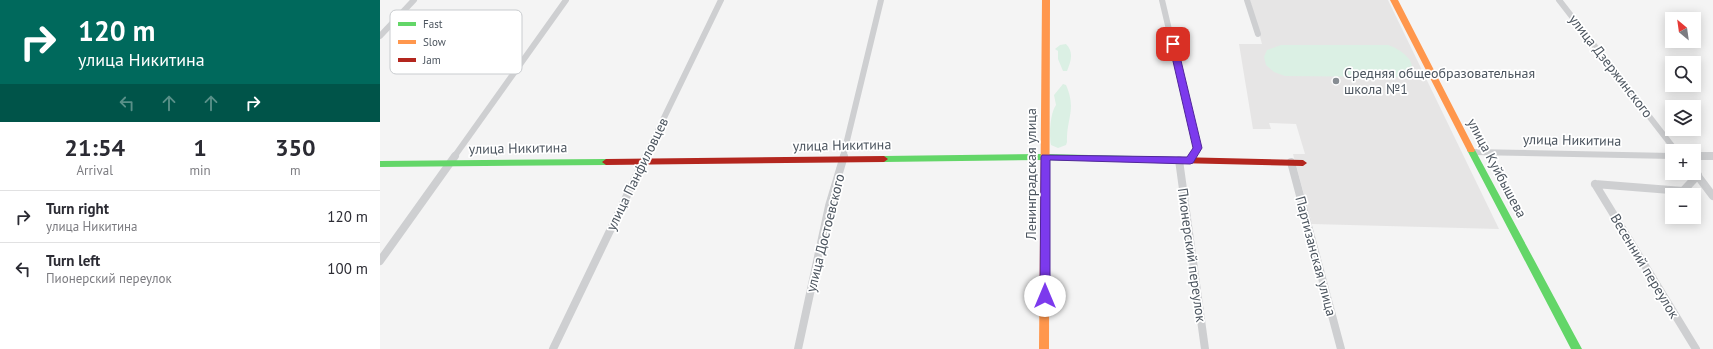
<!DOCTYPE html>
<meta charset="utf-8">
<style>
body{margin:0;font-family:"PT Sans",sans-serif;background:#f7f7f7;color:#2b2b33;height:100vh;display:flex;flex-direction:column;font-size:15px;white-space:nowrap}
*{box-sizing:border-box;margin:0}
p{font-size:13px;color:#7c7c81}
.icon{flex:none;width:22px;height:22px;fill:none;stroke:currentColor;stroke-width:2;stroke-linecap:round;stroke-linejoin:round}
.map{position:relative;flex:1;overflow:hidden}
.drawer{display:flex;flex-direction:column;background:#fff;width:380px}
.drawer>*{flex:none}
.hud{background:#00695c;color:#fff;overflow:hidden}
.needle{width:26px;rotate:331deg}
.controls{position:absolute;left:1285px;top:12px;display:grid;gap:8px}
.controls a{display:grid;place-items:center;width:36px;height:36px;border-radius:0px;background:#fff;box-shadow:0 2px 10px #0003;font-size:20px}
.pin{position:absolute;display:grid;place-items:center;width:34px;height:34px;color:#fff;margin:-17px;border-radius:8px;box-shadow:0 2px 6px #0006}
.me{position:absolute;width:44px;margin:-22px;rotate:0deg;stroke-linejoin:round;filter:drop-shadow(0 0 3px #0008)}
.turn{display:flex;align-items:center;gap:14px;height:84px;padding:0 12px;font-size:18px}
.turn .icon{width:52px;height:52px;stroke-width:2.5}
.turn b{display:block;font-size:28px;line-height:34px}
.lanes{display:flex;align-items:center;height:38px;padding:0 12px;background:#0003;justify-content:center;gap:20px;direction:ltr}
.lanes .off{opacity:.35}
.eta{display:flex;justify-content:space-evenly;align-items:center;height:68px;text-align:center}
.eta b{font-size:24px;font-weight:700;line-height:28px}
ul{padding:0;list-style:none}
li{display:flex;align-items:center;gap:12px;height:52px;padding:0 12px;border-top:1px solid #e1e1e2}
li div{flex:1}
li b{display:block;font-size:15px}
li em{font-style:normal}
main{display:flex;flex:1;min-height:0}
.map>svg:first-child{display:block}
.education{fill:#e6e5e5}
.green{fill:#dbf0e4}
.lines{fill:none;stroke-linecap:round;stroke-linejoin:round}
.street-far1{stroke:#cecfd1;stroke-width:6}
.street{stroke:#cecfd1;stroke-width:8}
.fast{fill:#63d668;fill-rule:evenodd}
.slow{fill:#ff974d;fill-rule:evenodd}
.jam{fill:#b3261e;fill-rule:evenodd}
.route{fill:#7c3aed;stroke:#51269a}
.poi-dot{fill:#878d93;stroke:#fff;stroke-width:1.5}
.labels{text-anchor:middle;stroke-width:3.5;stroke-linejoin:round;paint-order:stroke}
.street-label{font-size:14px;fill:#4c555f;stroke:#fff}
.poi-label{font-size:14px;fill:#4c555f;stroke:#fff;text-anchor:start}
.key{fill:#fff;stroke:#c9cccf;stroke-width:1}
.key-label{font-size:11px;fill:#4c555f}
</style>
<main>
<section class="drawer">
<div class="hud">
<div class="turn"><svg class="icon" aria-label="right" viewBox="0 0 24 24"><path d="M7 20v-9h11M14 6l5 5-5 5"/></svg><div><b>120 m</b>улица Никитина</div></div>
<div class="lanes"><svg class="icon off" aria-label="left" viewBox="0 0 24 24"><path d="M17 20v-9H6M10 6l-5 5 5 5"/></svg><svg class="icon off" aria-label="ahead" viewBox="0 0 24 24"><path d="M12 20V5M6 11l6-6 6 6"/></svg><svg class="icon off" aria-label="ahead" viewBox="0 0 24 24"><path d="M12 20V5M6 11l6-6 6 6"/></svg><svg class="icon" aria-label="right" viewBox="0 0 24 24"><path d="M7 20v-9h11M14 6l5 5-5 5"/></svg></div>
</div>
<div class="eta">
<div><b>21:54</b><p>Arrival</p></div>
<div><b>1</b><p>min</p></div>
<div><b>350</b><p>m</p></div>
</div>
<ul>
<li><svg class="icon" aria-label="right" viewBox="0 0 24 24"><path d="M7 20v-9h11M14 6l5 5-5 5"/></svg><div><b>Turn right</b><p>улица Никитина</p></div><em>120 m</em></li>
<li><svg class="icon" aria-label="left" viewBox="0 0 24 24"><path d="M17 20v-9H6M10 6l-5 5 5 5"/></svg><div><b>Turn left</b><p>Пионерский переулок</p></div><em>100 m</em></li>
</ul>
</section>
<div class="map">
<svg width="1333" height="349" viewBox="0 0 1333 349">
<rect width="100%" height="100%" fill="#f4f4f4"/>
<path class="education" d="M870 0H1008L1119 229 932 224 913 154H925L916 124 889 123 891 129H873L859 44H882Z"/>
<path class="green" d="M686 44C694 52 691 61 687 71H683L678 59V51L675 49 680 45Z
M901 45H1008C1024 50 1047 70 1018 77L905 76 894 72 886 65 884 57 887 50Z
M683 84 686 85C697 110 686 119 687 142L686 145 678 148 671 145C669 136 670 113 676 105L674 95Z"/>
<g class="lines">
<path class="street-far1" d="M782 0 817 148 812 157
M867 0 878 34
M1179 0 1296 151
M0 36 34 0
M1092 152 1292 156
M1314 156H1333
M74 157 186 0
M265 157 341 0
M463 157 501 0"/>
<path class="street" d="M1290 156H1292
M1314 156H1333
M799 160 825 349
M810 160 812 156
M911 162 961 349
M1314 171 1333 196
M1215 184 1316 349
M1215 184 1303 191 1318 175
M0 261 75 156
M173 349 266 156
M418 349 449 206 464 156"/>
<path class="fast" d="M1091 147 1095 150 1202 349H1191L1087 150Z
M665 154 797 157 801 160 797 163 665 160 504 162 500 159 504 156Z
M226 159 230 162 226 165 0 167V161Z"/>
<path class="slow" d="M662 0H670L669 349H659Z
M1010 0H1018L1095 150 1094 152H1088L1087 150Z"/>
<path class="jam" d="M504 156 508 159 504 162 226 165 222 162 226 159Z
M797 157 923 160 927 163 923 166 797 163 793 160Z"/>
</g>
<path class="route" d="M793 42 797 44 822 148 813 163 810 164 670 160V296L668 299 665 301 661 299 660 296 661 157 662 155 807 157 813 148 789 44Z"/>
<circle class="poi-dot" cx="956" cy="81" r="4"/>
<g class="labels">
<g class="street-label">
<text transform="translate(1231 66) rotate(52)" y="5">улица Дзержинского</text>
<text transform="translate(1192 140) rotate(1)" y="5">улица Никитина</text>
<text transform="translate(462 145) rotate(-1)" y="5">улица Никитина</text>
<text transform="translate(138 148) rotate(-1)" y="5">улица Никитина</text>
<text transform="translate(1117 168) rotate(62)" y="5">улица Куйбышева</text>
<text transform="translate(257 174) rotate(-64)" y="5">улица Панфиловцев</text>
<text transform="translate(651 174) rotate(-90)" y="5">Ленинградская улица</text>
<text transform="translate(445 233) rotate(-76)" y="5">улица Достоевского</text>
<text transform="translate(812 255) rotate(82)" y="5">Пионерский переулок</text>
<text transform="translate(936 256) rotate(75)" y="5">Партизанская улица</text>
<text transform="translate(1265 266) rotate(59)" y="5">Весенний переулок</text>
</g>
<g class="poi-label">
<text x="964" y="78">Средняя общеобразовательная<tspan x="964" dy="16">школа №1</tspan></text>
</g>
</g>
<rect x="10" y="10" width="132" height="64" rx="6" class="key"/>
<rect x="18" y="22" width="18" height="4" fill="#63d668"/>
<rect x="18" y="40" width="18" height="4" fill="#ff974d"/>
<rect x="18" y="58" width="18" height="4" fill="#b3261e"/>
<g class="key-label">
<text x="43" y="28">Fast</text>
<text x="43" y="46">Slow</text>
<text x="43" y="64">Jam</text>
</g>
</svg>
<div class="controls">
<a><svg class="needle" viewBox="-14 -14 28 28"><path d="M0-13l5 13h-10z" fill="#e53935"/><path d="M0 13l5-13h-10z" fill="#7c7c81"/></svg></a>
<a><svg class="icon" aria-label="search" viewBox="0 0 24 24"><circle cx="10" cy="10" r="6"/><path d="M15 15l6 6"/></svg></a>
<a><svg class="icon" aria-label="layers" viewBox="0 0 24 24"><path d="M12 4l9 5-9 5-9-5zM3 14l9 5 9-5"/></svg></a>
<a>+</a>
<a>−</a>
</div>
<div class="pin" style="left:793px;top:44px;background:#d93025"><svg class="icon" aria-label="arrive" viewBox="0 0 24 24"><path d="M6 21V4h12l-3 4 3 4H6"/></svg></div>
<svg class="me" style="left:665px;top:296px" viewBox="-20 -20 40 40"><circle r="19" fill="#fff"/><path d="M0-13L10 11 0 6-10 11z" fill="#7c3aed"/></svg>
</div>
</main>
